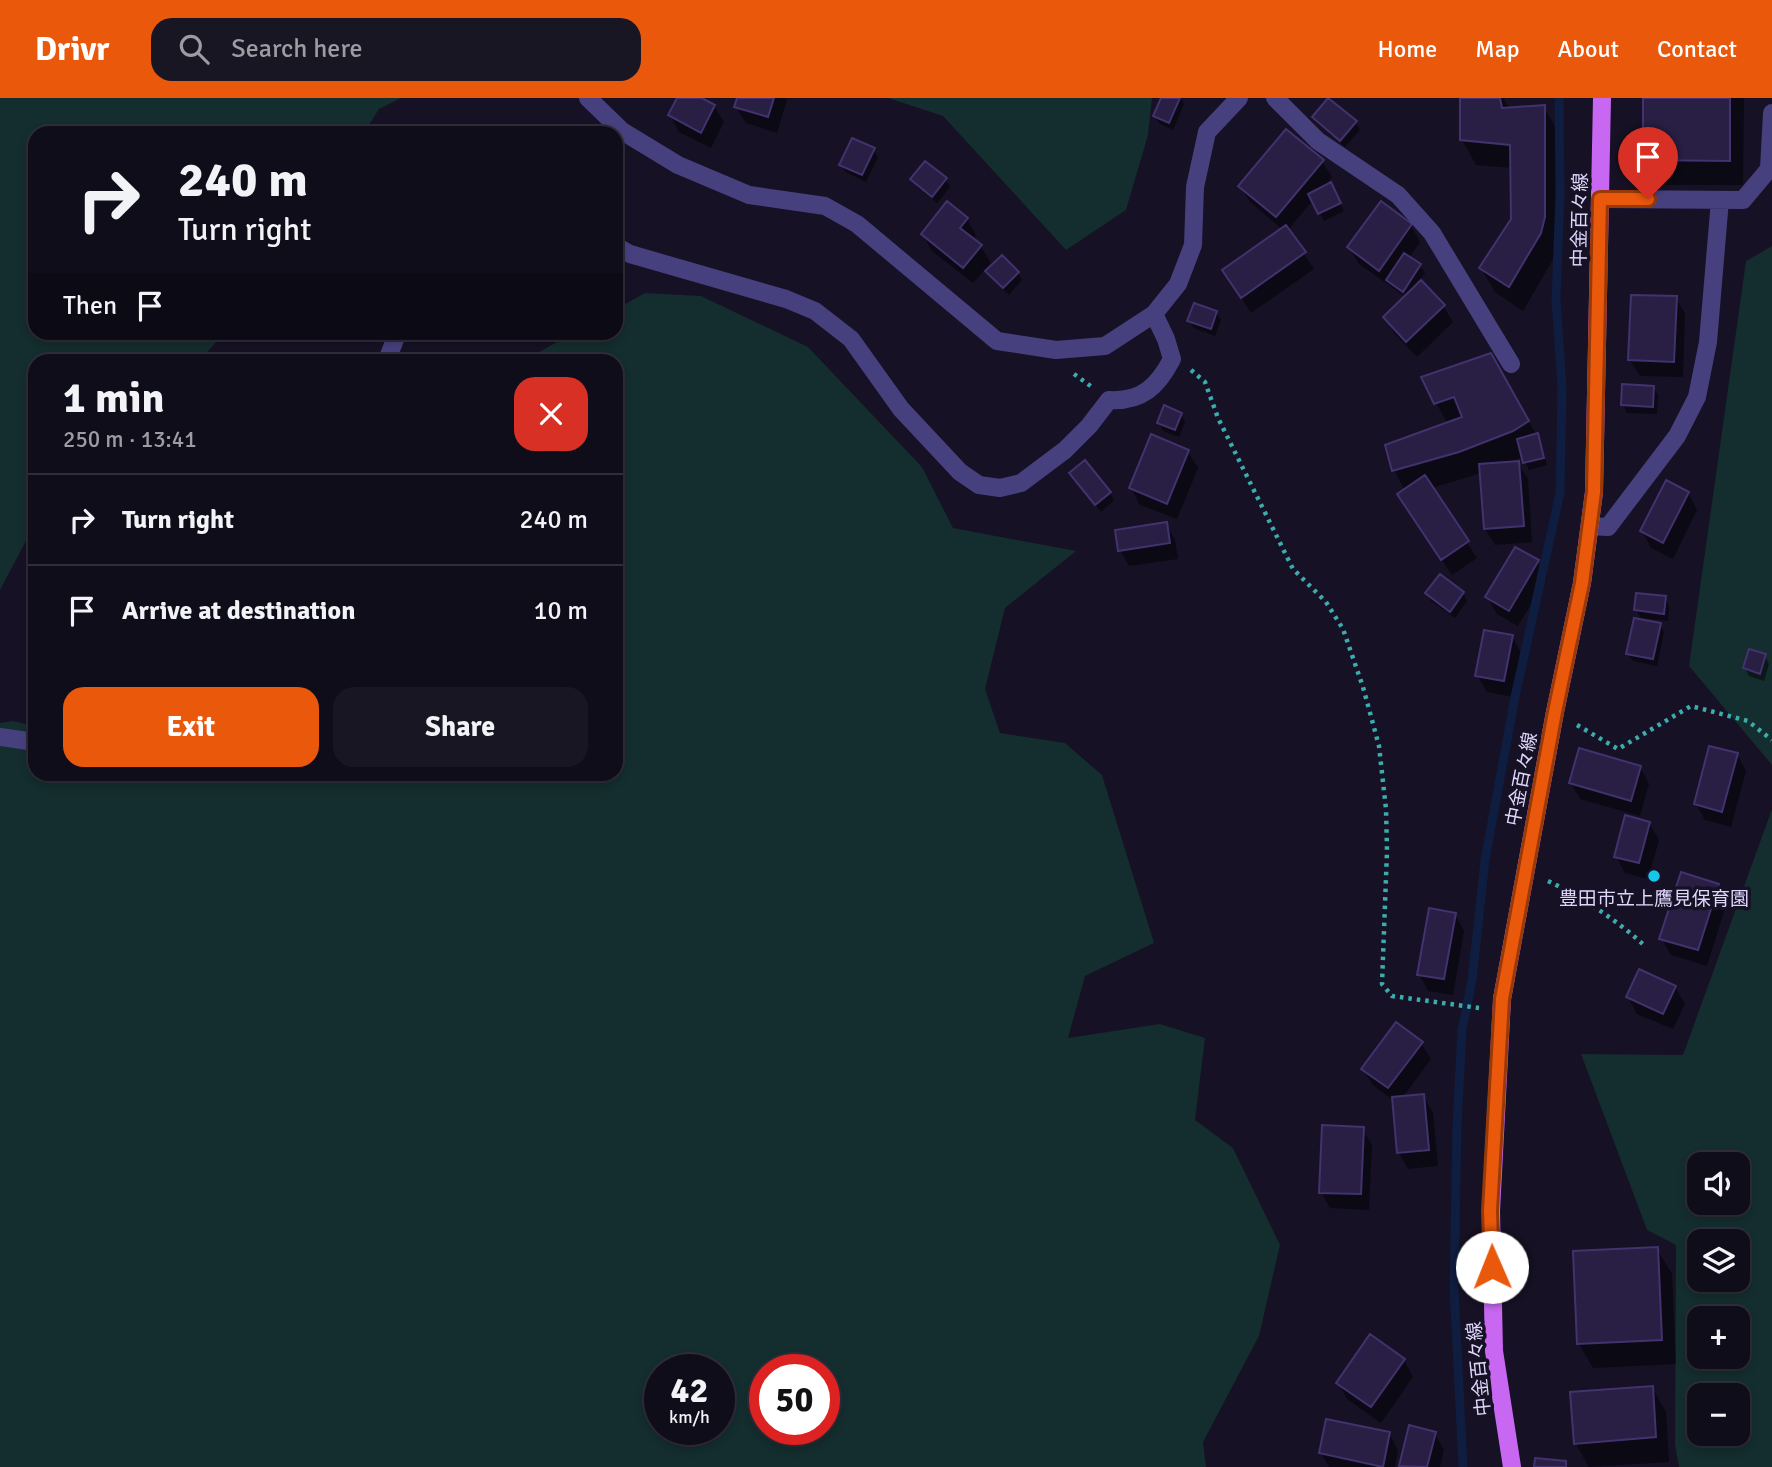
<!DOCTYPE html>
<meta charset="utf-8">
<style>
body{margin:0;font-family:Signika,"Noto Sans JP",sans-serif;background:#191624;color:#f1f3f6;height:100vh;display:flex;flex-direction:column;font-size:26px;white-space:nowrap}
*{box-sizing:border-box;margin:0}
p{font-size:23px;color:#9c9ca3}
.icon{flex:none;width:38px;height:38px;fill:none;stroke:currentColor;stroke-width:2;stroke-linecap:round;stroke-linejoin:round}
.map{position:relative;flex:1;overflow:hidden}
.panel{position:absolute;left:28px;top:256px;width:595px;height:427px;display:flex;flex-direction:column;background:#100d1b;border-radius:21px;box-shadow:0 4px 10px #0003,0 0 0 2px #302d3a}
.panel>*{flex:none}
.banner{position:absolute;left:28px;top:28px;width:595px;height:214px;border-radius:21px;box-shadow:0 4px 10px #0003,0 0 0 2px #302d3a;background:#100d1b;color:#f1f3f6;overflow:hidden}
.fabs{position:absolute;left:1687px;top:1054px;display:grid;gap:14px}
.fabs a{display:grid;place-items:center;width:63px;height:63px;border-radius:14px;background:#100d1b;box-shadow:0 4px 10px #0003,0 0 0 2px #302d3a;font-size:35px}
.speed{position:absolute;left:644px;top:1256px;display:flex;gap:14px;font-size:35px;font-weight:700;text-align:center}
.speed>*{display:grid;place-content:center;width:91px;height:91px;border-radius:50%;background:#100d1b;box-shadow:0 4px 10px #0003,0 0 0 2px #302d3a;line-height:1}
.speed small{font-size:18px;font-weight:400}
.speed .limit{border:10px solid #d22;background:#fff;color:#111}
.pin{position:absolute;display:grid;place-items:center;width:60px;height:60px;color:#fff;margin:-72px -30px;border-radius:50% 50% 50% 0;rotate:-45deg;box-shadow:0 0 7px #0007}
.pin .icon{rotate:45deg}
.me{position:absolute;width:77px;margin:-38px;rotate:359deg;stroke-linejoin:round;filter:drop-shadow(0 0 5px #0008)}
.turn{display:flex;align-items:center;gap:24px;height:147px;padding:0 35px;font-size:32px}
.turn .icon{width:91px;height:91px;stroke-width:2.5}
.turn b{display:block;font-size:49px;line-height:60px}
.then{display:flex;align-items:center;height:66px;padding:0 35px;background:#0003;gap:14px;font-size:26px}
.round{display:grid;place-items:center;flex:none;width:74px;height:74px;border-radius:21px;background:#191624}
.overview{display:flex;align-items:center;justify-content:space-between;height:119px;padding:0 35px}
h1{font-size:42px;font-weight:800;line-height:52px}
.cta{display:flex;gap:14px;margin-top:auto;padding:14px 35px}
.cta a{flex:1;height:80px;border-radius:21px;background:#ea580c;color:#fff;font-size:28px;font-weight:800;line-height:80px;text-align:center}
.cta a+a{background:#191624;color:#f1f3f6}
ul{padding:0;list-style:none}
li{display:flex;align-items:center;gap:21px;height:91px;padding:0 35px;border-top:2px solid #302d3a}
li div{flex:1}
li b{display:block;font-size:26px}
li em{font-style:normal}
header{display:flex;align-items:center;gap:42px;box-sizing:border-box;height:98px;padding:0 35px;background:#ea580c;color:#fff}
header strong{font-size:33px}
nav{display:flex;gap:38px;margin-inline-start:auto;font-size:24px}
.search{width:490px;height:63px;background:#191624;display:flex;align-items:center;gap:18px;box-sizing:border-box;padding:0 24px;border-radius:21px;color:#9c9ca3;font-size:26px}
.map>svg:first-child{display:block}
.green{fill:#142d2e;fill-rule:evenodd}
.shadow{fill:#0007}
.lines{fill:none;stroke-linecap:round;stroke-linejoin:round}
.stream{stroke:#0e1d40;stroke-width:9}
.building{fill:#291e44;stroke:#42326e;stroke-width:2}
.path{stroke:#3aadae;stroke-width:4.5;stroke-dasharray:3.5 5;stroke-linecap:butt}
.minor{stroke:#47407f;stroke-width:18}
.major{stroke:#c868f2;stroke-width:18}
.route-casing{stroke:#983908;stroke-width:18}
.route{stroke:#ea580c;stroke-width:12}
.poi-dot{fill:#14c7eb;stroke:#161124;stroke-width:2.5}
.labels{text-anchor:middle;stroke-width:7;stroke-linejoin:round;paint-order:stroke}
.street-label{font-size:19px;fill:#ded7fc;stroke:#161124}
.poi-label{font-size:19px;fill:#ded7fc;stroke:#161124}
</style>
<header>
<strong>Drivr</strong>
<div class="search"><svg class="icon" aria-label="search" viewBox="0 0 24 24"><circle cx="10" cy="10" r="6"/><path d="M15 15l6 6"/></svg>Search here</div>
<nav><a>Home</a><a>Map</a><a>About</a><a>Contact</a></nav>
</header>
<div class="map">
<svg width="1772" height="1369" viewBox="0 0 1772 1369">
<rect width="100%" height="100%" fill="#161124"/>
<path class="green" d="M0 0H401L379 11 364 35H35V234L224 235 200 262H35V426L0 492Z
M888 0H1152L1148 37 1126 112 1066 152 943 18Z
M1772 148V667L1689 568 1746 163Z
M645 195 701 198 808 249 922 369 953 430 1076 453 1005 510 985 591 1000 635 1065 645 1102 677 1154 845 1085 878 1068 940 1160 926 1205 940 1195 1022 1233 1050 1280 1147 1259 1238 1203 1344 1206 1369H0V625L13 623 35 628V676H616V262H525L573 235 616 234V211ZM660 1272H719V1332H660ZM765 1272H824V1332H765Z
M1772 711V1369H1679L1675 1347 1676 1147 1647 1132 1581 956 1683 957ZM1699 1066H1738V1104H1699ZM1699 1143H1738V1181H1699ZM1699 1220H1738V1258H1699ZM1699 1297H1738V1335H1699Z"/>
<path class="shadow" d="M679 0H698L714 8 724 24 711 50 679 34 670 17Z
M739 0H786L787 2 777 35 746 25 736 9Z
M1163 0H1181L1184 6 1173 32 1160 26 1155 18Z
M1462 0H1503L1510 11 1544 9 1558 34 1559 145 1554 160 1523 213 1495 194 1481 170 1512 122V70L1476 67 1462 42Z
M1645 0H1744L1743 87H1659L1644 62Z
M1314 19 1355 24 1360 32 1345 49 1318 26Z
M873 52 878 59 866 84 846 74 841 67Z
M1322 63 1332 79 1323 90 1335 94 1344 113 1324 123 1313 102 1288 132 1314 171 1251 215 1224 173 1282 131 1250 104 1240 88Z
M945 81 950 89 937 105 917 89 912 82Z
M967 121 976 137 973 142 981 149 991 165 973 185 932 153 923 137Z
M1411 128 1420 144 1409 160 1420 168 1425 175 1419 183 1443 208 1453 224 1417 259 1394 235 1385 219 1406 199 1359 166 1349 150Z
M987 174 1018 175 1022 182 1009 197 992 181Z
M1676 200 1685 216 1683 279 1640 278 1630 262Z
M1216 215 1221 222 1215 238 1194 230 1189 223Z
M1504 281 1541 345 1547 367 1529 372 1523 359 1510 364 1518 365 1528 381 1532 444 1495 447 1485 431 1481 375 1432 390 1477 460 1452 477 1409 413 1405 393 1394 372 1448 326 1436 305Z
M1653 289 1658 297 1657 316 1627 315 1623 307Z
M1181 316 1185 324 1179 339 1163 333 1159 325Z
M1188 354 1198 370 1177 421 1140 407 1131 390Z
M1071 375 1110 395 1114 402 1101 414Z
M1688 395 1697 412 1673 461 1651 450 1642 433Z
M1166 426 1175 442 1178 461 1129 468 1120 452Z
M1537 464 1547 480 1518 528 1497 516 1487 499Z
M1427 495H1463L1467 503 1455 520 1431 503Z
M1665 500 1669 508 1668 523 1641 520 1636 512Z
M1660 527 1664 534 1657 568 1633 563 1628 556Z
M1512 538 1521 555 1513 599 1487 594 1477 577Z
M1765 558 1769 566 1764 583 1749 578 1745 570Z
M1737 656 1746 673 1731 729 1705 722 1696 706Z
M1640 669 1649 686 1640 718 1580 701 1571 685Z
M1649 725 1659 742 1648 781 1625 775 1616 758Z
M1718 787 1727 804 1707 868 1671 857 1661 840Z
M1455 816 1464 833 1453 897 1428 893 1419 876Z
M1675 889 1685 906 1673 931 1637 916 1628 899Z
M1421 945 1431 961 1402 1000 1423 998 1433 1014 1438 1068 1408 1071 1399 1055 1394 1003 1373 987 1363 971Z
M1362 1031 1372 1047 1369 1112 1330 1110 1321 1094Z
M1657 1151 1672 1176 1676 1266 1593 1270 1579 1246Z
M1404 1262 1413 1279 1381 1325 1347 1301 1338 1285Z
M1652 1289 1666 1314 1669 1364 1589 1369 1576 1346Z
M1389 1335 1398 1352 1395 1369H1329L1321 1355Z
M1435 1336 1444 1352 1440 1369H1402L1401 1367Z"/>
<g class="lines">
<path class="stream" d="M1463 1369 1454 1190 1457 1028 1462 932 1472 882 1485 762 1515 599 1560 395 1562 289 1556 203 1560 95 1559 0"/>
</g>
<path class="building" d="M677 0H702L715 7 701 35 668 17Z
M737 0H774L768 19 734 9Z
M1161 0H1180L1169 25 1153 18Z
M1328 0 1357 23 1340 43 1312 19Z
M1460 0H1500L1502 10 1545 7V119L1541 135 1509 189 1479 170 1511 121 1510 47 1460 42Z
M1643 0H1730V63L1643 62Z
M1286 31 1324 62 1276 119 1238 88Z
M852 40 875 50 862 77 839 67Z
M925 63 947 80 932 99 910 81Z
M1331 84 1341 105 1318 116 1308 96Z
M947 103 968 120 960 130 982 147 963 170 921 136Z
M1381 103 1412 126 1379 173 1347 149Z
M1286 127 1306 154 1241 200 1222 172Z
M1404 155 1421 166 1403 194 1386 182Z
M1002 157 1019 174 1003 190 985 173Z
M1421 182 1445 207 1406 244 1383 219Z
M1631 197 1677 198 1674 264 1628 262Z
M1194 205 1217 213 1211 231 1187 223Z
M1491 255 1529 323 1513 333 1459 354 1392 373 1385 347 1462 319 1454 299 1434 306 1421 279Z
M1622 286 1654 288 1653 309 1621 307Z
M1164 307 1182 315 1175 332 1157 325Z
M1538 335 1544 360 1523 365 1517 341Z
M1151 336 1189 352 1167 406 1129 390Z
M1085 362 1111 394 1095 407 1069 375Z
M1519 363 1524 428 1484 431 1479 366Z
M1425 377 1469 443 1441 462 1397 396Z
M1666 382 1689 394 1663 445 1640 433Z
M1167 424 1170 445 1118 453 1115 432Z
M1515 449 1539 462 1509 513 1485 499Z
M1440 476 1464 494 1450 514 1425 495Z
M1636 495 1666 498 1664 516 1634 512Z
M1634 520 1661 525 1653 561 1626 556Z
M1484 532 1513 537 1504 583 1475 578Z
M1749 551 1766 556 1760 576 1743 570Z
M1709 648 1738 655 1722 714 1694 706Z
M1579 650 1641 668 1631 703 1569 685Z
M1625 717 1650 724 1639 765 1614 759Z
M1681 774 1719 786 1698 852 1659 841Z
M1429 810 1456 815 1444 881 1417 877Z
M1639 871 1676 888 1663 916 1626 899Z
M1396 924 1423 944 1388 990 1361 971Z
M1424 996 1429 1052 1397 1055 1392 999Z
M1322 1027 1364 1029 1361 1096 1319 1095Z
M1658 1149 1662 1242 1577 1246 1573 1153Z
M1370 1236 1405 1261 1371 1309 1336 1285Z
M1653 1288 1656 1339 1574 1346 1570 1294Z
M1326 1321 1390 1334 1383 1369 1319 1355Z
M1409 1327 1436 1334 1427 1369 1399 1368Z
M1535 1360 1566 1363V1369H1534Z"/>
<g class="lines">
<path class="path" d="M1191 272 1205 284 1218 320 1293 471 1326 504 1343 531 1363 589 1379 648 1386 711 1387 753 1382 886 1392 898 1479 910
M1074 276 1092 289
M1577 627 1618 651 1691 608 1748 623 1772 642
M1548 783C1583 800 1617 822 1646 849"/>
<path class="minor" d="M588 0 622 33 678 67 749 97 825 108 857 126 997 243 1056 252 1105 248 1154 216 1178 186 1193 147 1195 89 1207 34 1239 0
M1275 0 1318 43 1398 97 1432 135 1511 266
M1600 101 1743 102 1769 71 1772 15
M616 148 630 156 786 201 815 213 851 241 901 311 960 374 979 387 1000 390 1021 385 1065 352 1089 328 1109 302C1142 304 1158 288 1172 261L1166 241 1154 216
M387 262 398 234
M1590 428 1608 429 1677 338 1697 299 1708 244 1720 102
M0 639 35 644"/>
<path class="major" d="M1512 1369 1494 1253 1491 1113 1502 901 1555 614 1582 485 1594 394 1602 0"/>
</g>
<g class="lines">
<defs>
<path id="route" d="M1492 1169 1490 1113 1502 901 1555 614 1582 485 1594 394 1600 101H1648"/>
</defs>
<use href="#route" class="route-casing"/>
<use href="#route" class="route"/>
</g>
<circle class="poi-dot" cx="1654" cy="778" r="7"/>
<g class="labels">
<g class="street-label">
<text transform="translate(1579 122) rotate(-89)" y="7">中金百々線</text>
<text transform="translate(1521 681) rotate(-79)" y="7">中金百々線</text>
<text transform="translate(1478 1271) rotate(-96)" y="7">中金百々線</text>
</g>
<g class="poi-label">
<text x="1654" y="807">豊田市立上鷹見保育園</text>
</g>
</g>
</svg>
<div class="fabs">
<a><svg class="icon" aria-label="sound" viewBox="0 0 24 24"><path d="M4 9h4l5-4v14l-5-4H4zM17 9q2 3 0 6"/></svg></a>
<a><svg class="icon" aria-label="layers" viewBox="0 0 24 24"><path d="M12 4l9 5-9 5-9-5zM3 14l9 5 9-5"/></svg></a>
<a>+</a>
<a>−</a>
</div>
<div class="speed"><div>42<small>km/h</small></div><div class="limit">50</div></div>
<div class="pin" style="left:1648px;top:101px;background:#d93025"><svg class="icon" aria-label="arrive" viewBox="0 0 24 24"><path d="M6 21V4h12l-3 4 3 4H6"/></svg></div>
<svg class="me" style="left:1492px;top:1169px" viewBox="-20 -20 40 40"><circle r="19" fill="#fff"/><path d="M0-13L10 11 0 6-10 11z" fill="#ea580c"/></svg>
<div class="banner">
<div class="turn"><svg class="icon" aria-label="right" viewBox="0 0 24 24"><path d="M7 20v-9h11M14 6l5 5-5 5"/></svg><div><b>240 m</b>Turn right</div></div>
<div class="then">Then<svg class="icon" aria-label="arrive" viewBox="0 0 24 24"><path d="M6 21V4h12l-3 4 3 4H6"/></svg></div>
</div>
<section class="panel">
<div class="overview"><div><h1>1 min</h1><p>250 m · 13:41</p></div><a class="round" style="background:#d93025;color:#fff"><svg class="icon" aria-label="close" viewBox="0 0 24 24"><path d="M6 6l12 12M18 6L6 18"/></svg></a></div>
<ul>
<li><svg class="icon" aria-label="right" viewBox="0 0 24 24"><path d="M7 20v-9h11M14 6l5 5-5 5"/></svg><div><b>Turn right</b></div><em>240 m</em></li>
<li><svg class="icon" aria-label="arrive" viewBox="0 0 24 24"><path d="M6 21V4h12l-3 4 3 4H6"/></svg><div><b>Arrive at destination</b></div><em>10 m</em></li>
</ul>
<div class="cta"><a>Exit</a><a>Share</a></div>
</section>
</div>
